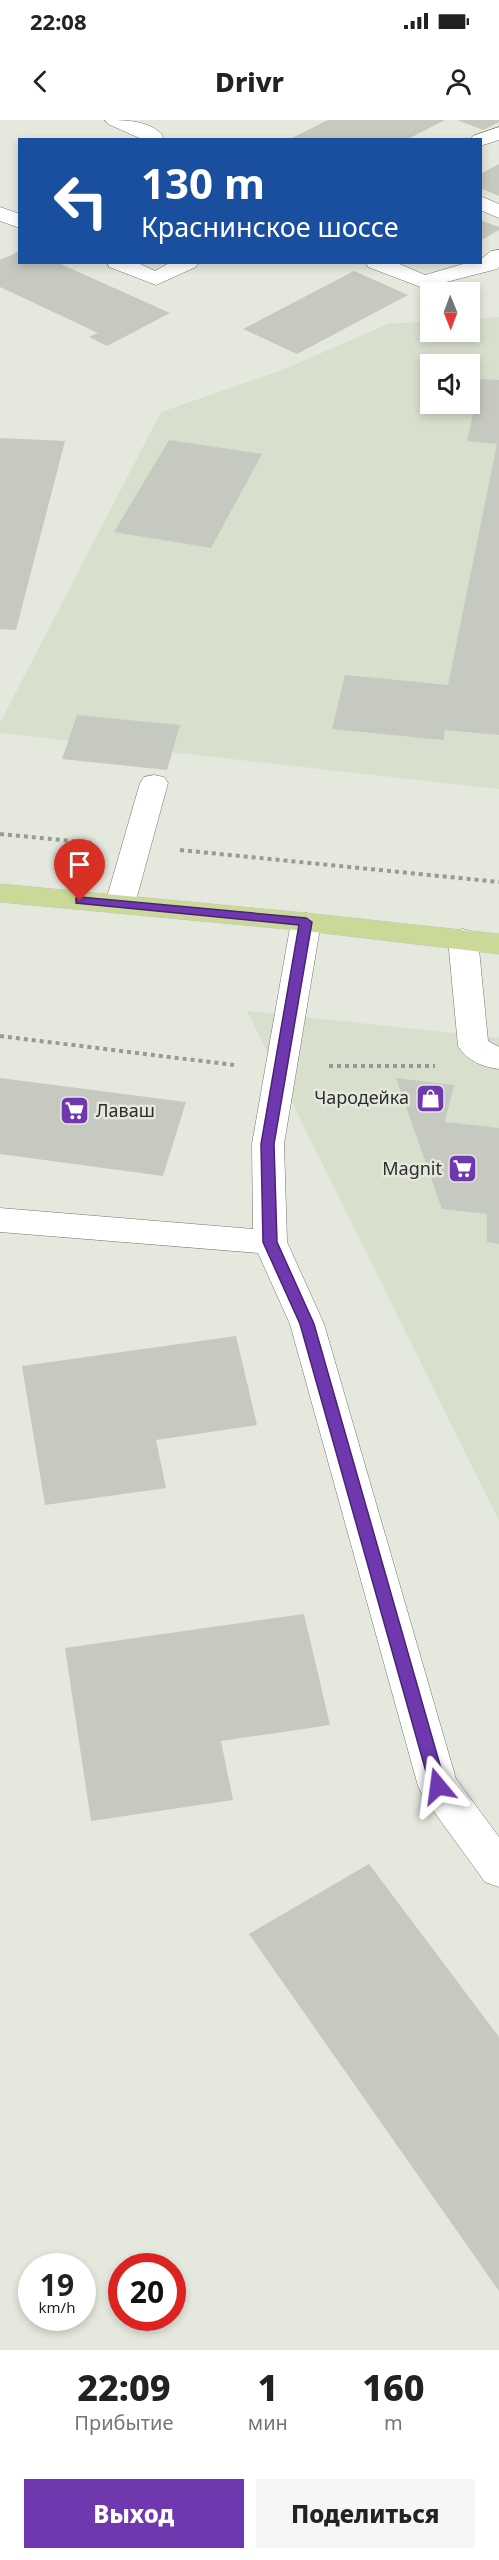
<!DOCTYPE html>
<html lang="ru">
<meta charset="utf-8">
<style>
body{margin:0;font-family:"Noto Sans",sans-serif;background:#f6f6f6;color:#222;height:100vh;display:flex;flex-direction:column;font-size:22px;white-space:nowrap}
*{box-sizing:border-box;margin:0}
p{font-size:20px;color:#767676}
.icon{flex:none;width:33px;height:33px;fill:none;stroke:currentColor;stroke-width:2;stroke-linecap:round;stroke-linejoin:round}
.map{position:relative;height:2230px;overflow:hidden}
.details{display:flex;flex-direction:column;background:#fff;flex:1}
.details>*{flex:none}
.guide{position:absolute;left:18px;top:18px;width:464px;height:126px;border-radius:0px;box-shadow:0 3px 9px #0003;background:#1a4fa0;color:#fff;overflow:hidden}
.needle{width:39px;rotate:179deg}
.tools{position:absolute;left:420px;top:162px;display:grid;gap:12px}
.tools a{display:grid;place-items:center;width:60px;height:60px;border-radius:0px;background:#fff;box-shadow:0 3px 9px #0003;font-size:30px}
.speed{position:absolute;left:18px;top:2133px;display:flex;gap:12px;font-size:30px;font-weight:700;text-align:center}
.speed>*{display:grid;place-content:center;width:78px;height:78px;border-radius:50%;background:#fff;box-shadow:0 3px 9px #0003;line-height:1}
.speed small{font-size:15px;font-weight:400}
.speed .limit{border:9px solid #d22;background:#fff;color:#111}
.pin{position:absolute;display:grid;place-items:center;width:51px;height:51px;color:#fff;margin:-62px -26px;border-radius:50% 50% 50% 0;rotate:-45deg;box-shadow:0 0 6px #0007}
.pin .icon{rotate:45deg}
.me{position:absolute;width:66px;margin:-33px;rotate:344deg;stroke-linejoin:round;filter:drop-shadow(0 0 4px #0008)}
.turn{display:flex;align-items:center;gap:21px;height:126px;padding:0 24px;font-size:27px}
.turn .icon{width:78px;height:78px;stroke-width:2.5}
.turn b{display:block;font-size:42px;line-height:51px}
.eta{display:flex;justify-content:space-evenly;align-items:center;height:102px;text-align:center}
.eta b{font-size:36px;font-weight:800;line-height:42px}
.action{display:flex;gap:12px;margin-top:auto;padding:12px 24px}
.action a{flex:1;height:69px;border-radius:0px;background:#6f38af;color:#fff;font-size:24px;font-weight:800;line-height:69px;text-align:center}
.action a+a{background:#f6f6f6;color:#222}
.status{display:flex;justify-content:space-between;align-items:center;height:42px;padding:0 30px;background:#fff;direction:ltr}
.status svg{height:16px;fill:currentColor}
header{display:flex;justify-content:space-between;align-items:center;height:78px;padding:0 24px;background:#fff;font-size:27px;font-weight:800}
.map>svg:first-child{display:block}
.built{fill:#d9dfcd;fill-rule:evenodd}
.building{fill:#c6c9bf}
.lines{fill:none;stroke-linecap:round;stroke-linejoin:round}
.minor-casing{stroke:#73766c;stroke-width:1}
.major-casing{stroke:#c4c4c3;stroke-width:1}
.path{stroke:#989b93;stroke-width:4;stroke-dasharray:4 4;stroke-linecap:butt}
.minor{fill:#fff;fill-rule:evenodd}
.major{fill:#cad997;fill-rule:evenodd}
.route{fill:#6f38af;stroke:#482472;stroke-width:1.5}
.labels{text-anchor:middle;stroke-width:5;stroke-linejoin:round;paint-order:stroke}
.poi-label{font-size:18px;fill:#2d2e2a;stroke:#e4e8dd;text-anchor:end}
</style>
<div class="status"><b>22:08</b><svg viewBox="0 0 49 12"><path d="M0 12V9h3v3zM5 12V6h3v6zM10 12V3h3v9zM15 12V0h3v12zM26 1h20v11H26zM47 4h2v5h-2z"/></svg></div>
<header><svg class="icon" aria-label="back" viewBox="0 0 24 24"><path d="M15 5l-7 7 7 7"/></svg>Drivr<svg class="icon" aria-label="person" viewBox="0 0 24 24"><circle cx="12" cy="8" r="4"/><path d="M4 21q1-7 8-7t8 7"/></svg></header>
<div class="map">
<svg width="499" height="2230" viewBox="0 0 499 2230">
<rect width="100%" height="100%" fill="#e4e8dd"/>
<path class="built" d="M499 197V669L0 613V603L161 292 280 251 388 204 430 201V212H470V199ZM430 244H470V284H430Z
M247 891 499 918V1401Z"/>
<path class="building" d="M328 0H445L406 20H288Z
M457 0H499V2L483 10Z
M499 44V76L480 68V54Z
M480 100 499 107V110L480 121Z
M20 131V142H56L170 193 107 226 89 217 98 213 0 167V140Z
M354 151 408 175 297 234 243 209Z
M481 259 499 260V615L445 610 444 620 332 609 345 555 448 565 497 324 467 321Z
M0 318 65 321 16 510 0 509Z
M169 320 262 334 211 428 114 412Z
M77 595 180 605 167 650 62 639Z
M0 958 186 982 163 1056 0 1034Z
M396 958 454 965 445 1002 499 1008V1124L487 1122V1094L442 1089Z
M236 1216 257 1305 156 1320 166 1368 45 1385 22 1246Z
M304 1494 330 1605 221 1621 233 1680 91 1701 65 1528Z
M369 1744 499 1917V2171L249 1814Z"/>
<g class="lines">
<defs>
<path id="minor" d="M105 0C123 0 151 0 163 16L160 20H144L108 4Z
M499 7V20L480 26V20H470L473 16Z
M480 76 499 84V98L480 90Z
M0 87 20 94V108L0 101Z
M499 130V147L497 149 423 168 368 147 366 142H395L425 155 470 142H480V140L491 131Z
M107 142H136L155 151 171 142H198L196 147 156 165 109 147Z
M154 655 164 657 168 663 135 784 130 791 120 793 110 791 105 784 140 663 144 657Z
M306 793 316 795 321 802 284 1024 287 1122 324 1204 456 1659 499 1717V1767L485 1762 424 1678 418 1666 290 1204 258 1133 0 1112V1088L253 1109 252 1024 291 802 296 795Z
M463 809 473 812 478 819 488 921 499 927V949C483 947 467 941 458 926L448 819 453 812Z"/>
<path id="major" d="M0 764 306 793 499 814V834L306 811 0 782Z"/>
</defs>
<use href="#minor" class="minor-casing"/>
<use href="#major" class="major-casing"/>
<path class="path" d="M0 714 92 723
M180 730 499 762
M0 916 234 945
M329 946H435"/>
<use href="#minor" class="minor"/>
<use href="#major" class="major"/>
</g>
<path class="route" d="M80 777 306 798 312 802 274 1024 277 1122 314 1204 446 1666 444 1671 438 1673 432 1671 430 1666 300 1204 263 1122 261 1024 299 805 76 783V778Z"/>
<defs>
<symbol id="shop-square" viewBox="-11 -11 22 22"><rect x="-9" y="-9" width="18" height="18" rx="4" fill="#6f38af" stroke="#e4e8dd"/><path d="M-5-2.5h2.3a2.7 3.5 0 0 1 5.4 0H5L5.5 6h-11ZM-1.5-2.5h3a1.5 2.3 0 0 0-3 0Z" fill="#fff"/></symbol>
<symbol id="supermarket-square" viewBox="-11 -11 22 22"><rect x="-9" y="-9" width="18" height="18" rx="4" fill="#6f38af" stroke="#e4e8dd"/><path d="M-6-5.5h2.5l.6 2H6L4.5 2H-2.5L-4.4-4H-6ZM-1.5 3.2a1.3 1.3 0 1 0 .1 0ZM3 3.2a1.3 1.3 0 1 0 .1 0Z" fill="#fff"/></symbol>
</defs>
<g fill-rule="evenodd">
<use href="#shop-square" x="414" y="962" width="33" height="33"/>
<use href="#supermarket-square" x="58" y="974" width="33" height="33"/>
<use href="#supermarket-square" x="446" y="1032" width="33" height="33"/>
</g>
<g class="labels">
<g class="poi-label">
<text x="409" y="984">Чародейка</text>
<text x="96" y="997" text-anchor="start">Лаваш</text>
<text x="442" y="1055">Magnit</text>
</g>
</g>
</svg>
<div class="tools">
<a><svg class="needle" viewBox="-14 -14 28 28"><path d="M0-13l5 13h-10z" fill="#e53935"/><path d="M0 13l5-13h-10z" fill="#767676"/></svg></a>
<a><svg class="icon" aria-label="sound" viewBox="0 0 24 24"><path d="M4 9h4l5-4v14l-5-4H4zM17 9q2 3 0 6"/></svg></a>
</div>
<div class="speed"><div>19<small>km/h</small></div><div class="limit">20</div></div>
<div class="pin" style="left:80px;top:781px;background:#d93025"><svg class="icon" aria-label="arrive" viewBox="0 0 24 24"><path d="M6 21V4h12l-3 4 3 4H6"/></svg></div>
<svg class="me" style="left:438px;top:1666px" viewBox="-20 -20 40 40"><path d="M0-17L14 15 0 8-14 15z" fill="#6f38af" stroke="#fff" stroke-width="4"/></svg>
<div class="guide">
<div class="turn"><svg class="icon" aria-label="left" viewBox="0 0 24 24"><path d="M17 20v-9H6M10 6l-5 5 5 5"/></svg><div><b>130 m</b>Краснинское шоссе</div></div>
</div>
</div>
<section class="details">
<div class="eta">
<div><b>22:09</b><p>Прибытие</p></div>
<div><b>1</b><p>мин</p></div>
<div><b>160</b><p>m</p></div>
</div>
<div class="action"><a>Выход</a><a>Поделиться</a></div>
</section>
